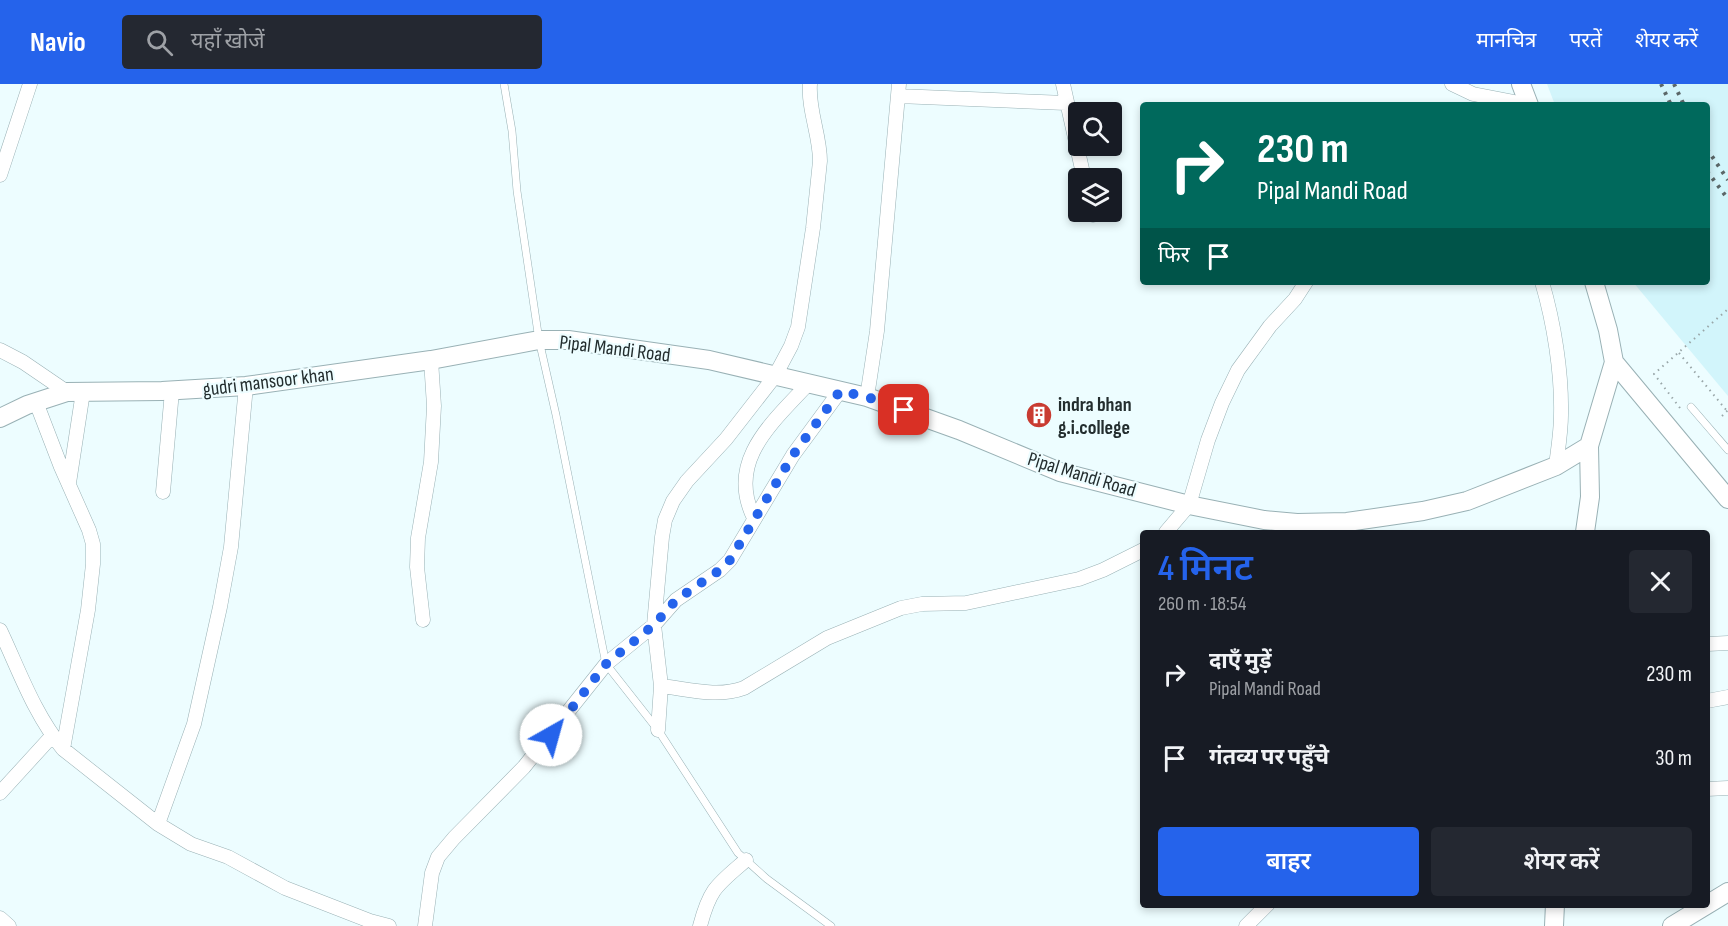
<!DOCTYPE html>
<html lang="hi">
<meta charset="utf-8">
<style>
body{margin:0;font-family:"Sofia Sans Condensed","Noto Sans Devanagari",sans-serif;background:#242831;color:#f1f3f6;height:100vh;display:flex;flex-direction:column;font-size:22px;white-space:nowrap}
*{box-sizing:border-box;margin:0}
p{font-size:20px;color:#9ea1a6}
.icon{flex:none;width:33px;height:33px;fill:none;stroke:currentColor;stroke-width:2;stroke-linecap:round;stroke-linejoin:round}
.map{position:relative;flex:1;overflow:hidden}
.sheet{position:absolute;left:1140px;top:446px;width:570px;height:378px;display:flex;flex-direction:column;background:#171b24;border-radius:6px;box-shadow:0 3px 9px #0003}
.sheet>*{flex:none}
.top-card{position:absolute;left:1140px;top:18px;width:570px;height:183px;border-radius:6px;box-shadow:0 3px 9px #0003;background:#00695c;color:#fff;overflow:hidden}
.buttons{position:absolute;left:1068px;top:18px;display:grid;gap:12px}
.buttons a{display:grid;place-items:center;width:54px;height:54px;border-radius:6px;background:#171b24;box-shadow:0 3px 9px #0003;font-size:30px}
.pin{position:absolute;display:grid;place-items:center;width:51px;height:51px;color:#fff;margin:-26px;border-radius:12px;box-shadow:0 3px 9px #0006}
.me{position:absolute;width:66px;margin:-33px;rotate:38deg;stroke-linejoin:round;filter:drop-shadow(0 0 4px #0008)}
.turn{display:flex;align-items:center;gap:21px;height:126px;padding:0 18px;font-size:27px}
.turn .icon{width:78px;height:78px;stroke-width:2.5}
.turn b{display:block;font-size:42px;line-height:51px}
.then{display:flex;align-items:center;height:57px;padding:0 18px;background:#0003;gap:12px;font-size:22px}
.round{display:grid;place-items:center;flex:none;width:63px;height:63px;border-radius:6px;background:#242831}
.headline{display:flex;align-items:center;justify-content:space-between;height:102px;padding:0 18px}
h1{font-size:36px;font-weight:600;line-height:45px;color:#2563eb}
.action{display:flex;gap:12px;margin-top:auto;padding:12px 18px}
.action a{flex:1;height:69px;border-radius:6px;background:#2563eb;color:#fff;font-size:24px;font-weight:600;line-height:69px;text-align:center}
.action a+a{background:#242831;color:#f1f3f6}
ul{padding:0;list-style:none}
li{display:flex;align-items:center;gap:18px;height:84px;padding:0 18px}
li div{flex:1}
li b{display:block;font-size:22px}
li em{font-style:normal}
header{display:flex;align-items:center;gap:36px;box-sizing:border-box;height:84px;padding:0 30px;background:#2563eb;color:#fff}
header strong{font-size:28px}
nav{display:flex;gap:33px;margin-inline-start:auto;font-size:21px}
.search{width:420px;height:54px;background:#242831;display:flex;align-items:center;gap:15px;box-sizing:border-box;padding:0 21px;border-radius:6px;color:#9ea1a6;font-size:22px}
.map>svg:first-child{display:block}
.built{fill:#d2f5fb}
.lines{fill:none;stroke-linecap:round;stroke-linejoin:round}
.service-casing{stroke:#99b1b5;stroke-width:8}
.minor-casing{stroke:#99b1b5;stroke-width:15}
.tertiary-casing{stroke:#99b1b5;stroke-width:20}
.path{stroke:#99a6a8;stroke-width:2;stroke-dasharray:1.5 4.5;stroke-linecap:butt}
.service{stroke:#fff;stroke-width:7}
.minor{stroke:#fff;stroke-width:14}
.tertiary{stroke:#fff;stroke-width:18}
.rail{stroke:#5b6768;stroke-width:4;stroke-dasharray:3 6;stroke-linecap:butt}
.route{stroke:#2563eb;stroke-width:10;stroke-dasharray:0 18}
.labels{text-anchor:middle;stroke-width:4.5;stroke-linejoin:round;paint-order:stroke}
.street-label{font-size:20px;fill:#232d2e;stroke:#edfdff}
.poi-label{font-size:20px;font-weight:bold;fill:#232d2e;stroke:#edfdff;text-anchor:start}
</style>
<header>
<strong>Navio</strong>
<div class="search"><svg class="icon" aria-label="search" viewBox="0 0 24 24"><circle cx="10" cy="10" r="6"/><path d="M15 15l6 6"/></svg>यहाँ खोजें</div>
<nav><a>मानचित्र</a><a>परतें</a><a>शेयर करें</a></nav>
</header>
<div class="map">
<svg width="1728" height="842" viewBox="0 0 1728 842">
<rect width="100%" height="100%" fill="#edfdff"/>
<path class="built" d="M1547 0H1728V312L1633 198H1707V21H1555Z"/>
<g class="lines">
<defs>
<path id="service" d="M504 0 512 47 517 107 539 256 556 331 606 580 658 646 738 769 767 795 831 842
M1691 323 1728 366"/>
<path id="minor" d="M1063 0 1084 94
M1452 0 1473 10 1529 21
M898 12 1066 19
M0 91 30 0
M1093 128V131
M1542 198C1554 239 1562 289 1561 331 1561 348 1558 365 1556 382
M0 266 23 278 67 308
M867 313 877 247 899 0
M36 318 61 383 89 446 93 460V480L88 526 63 665
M69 399 83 308
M163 408 172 307
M754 434C726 377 772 339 808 300
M1166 448 1189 421 1208 356 1222 319 1238 286 1270 242 1295 215 1306 198
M423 536 417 483 418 454 431 378 434 322 431 276
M0 546C19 586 34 630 63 665L158 740 191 760 228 773 285 804 370 837 389 842
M1708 560 1728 559
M661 602C688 605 717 614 744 604L827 554 901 524 922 520 966 519 1079 495 1103 486 1143 466
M1707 617 1728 613
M658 646 661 602 654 541 662 453 665 436 673 417 687 397 726 355 775 292 791 262 798 243 813 144 820 77C820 51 808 26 810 0
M1707 705 1728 704
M0 709 52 652
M158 740 194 640 220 523 231 463 246 302
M0 834 9 842
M425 842 432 789 438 773 454 754 524 683 606 580 654 541 676 516 720 486 730 476 793 371 840 307
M700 842C710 804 717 801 746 776
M1246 842 1268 820"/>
<path id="tertiary" d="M1521 0 1529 21
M1614 278 1728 415
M0 334 27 321 67 308 162 307 246 302 431 276 539 256H568L709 276 867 313 959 346 1060 388 1189 421 1264 436 1297 439 1347 438 1423 427 1467 417 1556 382 1589 362
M1585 448 1590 413 1589 362 1614 278 1608 246 1594 198
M1554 842 1555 820
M1672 842 1728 808"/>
</defs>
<use href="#service" class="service-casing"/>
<use href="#minor" class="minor-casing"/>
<use href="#tertiary" class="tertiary-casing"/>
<path class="path" d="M1679 269 1727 327
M1680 324 1654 290 1728 225
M1722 332 1728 326"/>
<use href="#service" class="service"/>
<use href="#minor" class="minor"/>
<use href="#tertiary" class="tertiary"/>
<path class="rail" d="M1661 0 1671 21
M1674 0 1684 21
M1707 65 1728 96
M1707 87 1728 115"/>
</g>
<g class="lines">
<path class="route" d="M551 651 606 580 654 541 676 516 720 486 730 476 793 371 840 307 867 313 904 326"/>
</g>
<defs>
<symbol id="building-disc" viewBox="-11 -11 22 22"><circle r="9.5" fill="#c93b31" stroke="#edfdff"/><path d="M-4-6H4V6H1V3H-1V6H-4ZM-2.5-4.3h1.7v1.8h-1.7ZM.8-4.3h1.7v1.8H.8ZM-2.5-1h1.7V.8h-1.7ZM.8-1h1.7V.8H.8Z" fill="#fff"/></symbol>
</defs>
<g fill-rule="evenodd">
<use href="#building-disc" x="1024" y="316" width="30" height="30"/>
</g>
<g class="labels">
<g class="street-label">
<text transform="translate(615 264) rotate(7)" y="7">Pipal Mandi Road</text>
<text transform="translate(268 297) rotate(-7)" y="7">gudri mansoor khan</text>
<text transform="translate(1082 390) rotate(17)" y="7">Pipal Mandi Road</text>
</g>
<g class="poi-label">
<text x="1058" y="327">indra bhan<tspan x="1058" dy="23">g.i.college</tspan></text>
</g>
</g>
</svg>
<div class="buttons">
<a><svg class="icon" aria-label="search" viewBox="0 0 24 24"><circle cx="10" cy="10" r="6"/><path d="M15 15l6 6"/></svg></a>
<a><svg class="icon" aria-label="layers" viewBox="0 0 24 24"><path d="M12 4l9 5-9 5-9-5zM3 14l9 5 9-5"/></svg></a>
</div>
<div class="pin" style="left:904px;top:326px;background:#d93025"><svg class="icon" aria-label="arrive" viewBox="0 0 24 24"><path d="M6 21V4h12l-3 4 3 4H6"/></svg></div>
<svg class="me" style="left:551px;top:651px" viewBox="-20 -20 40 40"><circle r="19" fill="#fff"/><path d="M0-13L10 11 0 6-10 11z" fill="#2563eb"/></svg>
<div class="top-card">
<div class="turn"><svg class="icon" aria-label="right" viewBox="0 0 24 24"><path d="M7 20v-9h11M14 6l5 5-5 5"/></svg><div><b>230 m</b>Pipal Mandi Road</div></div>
<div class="then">फिर<svg class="icon" aria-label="arrive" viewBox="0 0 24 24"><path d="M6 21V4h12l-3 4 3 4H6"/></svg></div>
</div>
<section class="sheet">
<div class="headline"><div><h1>4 मिनट</h1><p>260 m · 18:54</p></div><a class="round"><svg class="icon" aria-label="close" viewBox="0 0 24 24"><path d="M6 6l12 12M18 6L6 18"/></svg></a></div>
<ul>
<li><svg class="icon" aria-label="right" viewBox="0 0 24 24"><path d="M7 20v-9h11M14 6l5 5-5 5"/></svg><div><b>दाएँ मुड़ें</b><p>Pipal Mandi Road</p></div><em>230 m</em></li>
<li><svg class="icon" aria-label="arrive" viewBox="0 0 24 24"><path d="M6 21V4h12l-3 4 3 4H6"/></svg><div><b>गंतव्य पर पहुँचे</b></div><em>30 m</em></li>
</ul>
<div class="action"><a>बाहर</a><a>शेयर करें</a></div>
</section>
</div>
